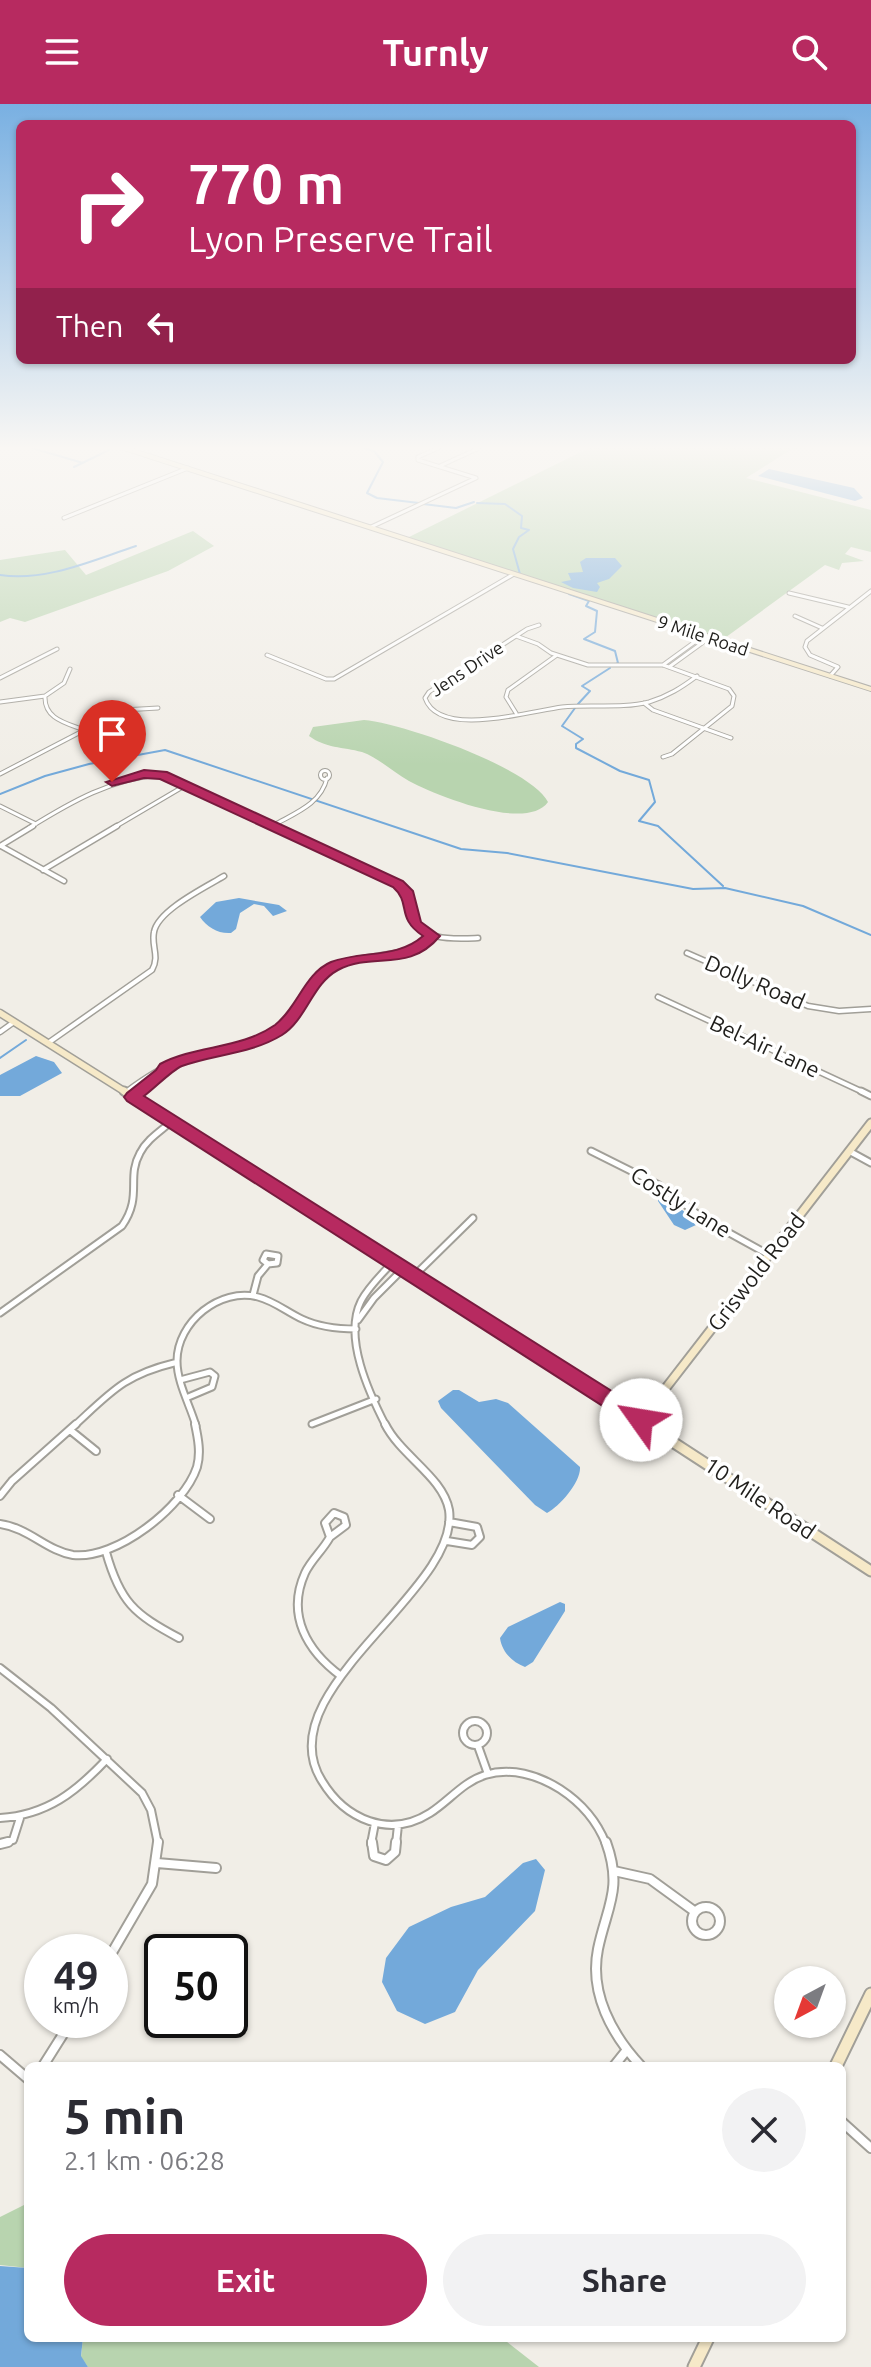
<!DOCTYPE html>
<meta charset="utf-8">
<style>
body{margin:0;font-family:Ubuntu,sans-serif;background:#f2f2f3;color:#2b2b33;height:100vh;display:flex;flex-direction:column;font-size:30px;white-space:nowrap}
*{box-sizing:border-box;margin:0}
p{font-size:26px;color:#7c7c81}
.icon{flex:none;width:44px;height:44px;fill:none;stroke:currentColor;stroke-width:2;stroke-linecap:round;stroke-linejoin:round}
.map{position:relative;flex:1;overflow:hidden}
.side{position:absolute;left:24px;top:1958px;width:822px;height:280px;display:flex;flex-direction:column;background:#fff;border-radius:12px;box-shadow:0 2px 6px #0004}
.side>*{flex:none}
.guide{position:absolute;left:16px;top:16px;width:840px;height:244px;border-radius:12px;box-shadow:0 2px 6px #0004;background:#b72a60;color:#fff;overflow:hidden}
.needle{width:52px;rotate:221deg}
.buttons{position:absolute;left:774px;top:1862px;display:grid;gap:16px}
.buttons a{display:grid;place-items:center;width:72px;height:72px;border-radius:50%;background:#fff;box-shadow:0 2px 6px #0004;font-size:40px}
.speed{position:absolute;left:24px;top:1830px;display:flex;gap:16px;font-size:40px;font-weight:700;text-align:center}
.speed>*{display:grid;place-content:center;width:104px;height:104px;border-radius:50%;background:#fff;box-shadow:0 2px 6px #0004;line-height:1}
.speed small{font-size:20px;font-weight:400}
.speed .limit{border:4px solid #111;border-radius:12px;background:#fff;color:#111}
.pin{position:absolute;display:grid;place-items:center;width:68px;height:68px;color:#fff;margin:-82px -34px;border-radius:50% 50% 50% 0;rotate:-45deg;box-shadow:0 0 8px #0007}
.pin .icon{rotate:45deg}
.me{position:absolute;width:88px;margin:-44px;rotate:302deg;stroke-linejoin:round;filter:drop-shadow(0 0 6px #0008)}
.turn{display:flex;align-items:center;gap:28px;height:168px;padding:0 40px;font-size:36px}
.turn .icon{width:104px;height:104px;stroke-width:2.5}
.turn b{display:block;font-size:56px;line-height:68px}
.then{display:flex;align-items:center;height:76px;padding:0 40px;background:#0003;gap:16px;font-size:30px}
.round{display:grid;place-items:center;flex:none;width:84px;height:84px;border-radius:42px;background:#f2f2f3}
.summary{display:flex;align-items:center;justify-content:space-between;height:136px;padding:0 40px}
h1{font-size:48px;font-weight:700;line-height:60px}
.action{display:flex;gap:16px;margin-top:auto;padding:16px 40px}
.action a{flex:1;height:92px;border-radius:48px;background:#b72a60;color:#fff;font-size:32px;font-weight:700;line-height:92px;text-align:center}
.action a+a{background:#f2f2f3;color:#2b2b33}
header{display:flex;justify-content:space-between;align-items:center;height:104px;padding:0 40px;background:#b72a60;color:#fff;font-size:36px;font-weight:700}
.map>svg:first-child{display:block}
.green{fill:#b8d4af}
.water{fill:#73a9da}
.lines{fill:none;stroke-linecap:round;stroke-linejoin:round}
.stream{stroke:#73a9da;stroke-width:2}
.street-far4-casing{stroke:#a19f98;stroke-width:5}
.street-far3-casing{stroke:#a19f98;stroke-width:7}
.street-far2-casing{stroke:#a19f98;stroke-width:9}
.street-far1-casing{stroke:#a19f98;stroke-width:10}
.street-casing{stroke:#a19f98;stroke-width:12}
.secondary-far4-casing{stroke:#a19f98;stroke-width:6}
.secondary-far3-casing{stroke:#a19f98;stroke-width:9}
.secondary-far2-casing{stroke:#a19f98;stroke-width:11}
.secondary-far1-casing{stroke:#a19f98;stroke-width:13}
.secondary-casing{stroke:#a19f98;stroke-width:15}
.street-far4{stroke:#fff;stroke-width:3}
.street-far3{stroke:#fff;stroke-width:4}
.street-far2{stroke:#fff;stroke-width:5}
.street-far1{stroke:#fff;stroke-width:6}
.street{stroke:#fff;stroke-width:8}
.secondary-far4{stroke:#f6e9c8;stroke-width:4}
.secondary-far3{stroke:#f6e9c8;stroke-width:6}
.secondary-far2{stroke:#f6e9c8;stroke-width:7}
.secondary-far1{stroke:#f6e9c8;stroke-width:9}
.secondary{stroke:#f6e9c8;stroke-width:11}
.route{fill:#b72a60;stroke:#771b3e;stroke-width:2}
.labels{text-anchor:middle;stroke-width:7;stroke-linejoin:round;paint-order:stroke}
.far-street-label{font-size:18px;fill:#1f1e1b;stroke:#fff}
.street-label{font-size:22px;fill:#1f1e1b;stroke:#fff}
</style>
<header><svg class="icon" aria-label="menu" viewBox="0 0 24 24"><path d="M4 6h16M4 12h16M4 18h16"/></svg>Turnly<svg class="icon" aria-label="search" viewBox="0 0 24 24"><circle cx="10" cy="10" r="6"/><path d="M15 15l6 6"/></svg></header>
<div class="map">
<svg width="871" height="2263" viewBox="0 0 871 2263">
<rect width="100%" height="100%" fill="#f1eee7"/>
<path class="green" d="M589 344H827L792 345 746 374 871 406V448L851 443 845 450 864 457 842 459 839 466 825 461 722 536 407 434Z
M193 427 214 442 168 467 25 518 10 514 0 518V456L65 446 86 471Z
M364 616C402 619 531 664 548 698 527 728 437 692 409 677 394 669 379 654 362 648 343 643 325 644 309 632L313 623Z
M28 2099V2164L0 2161V2113Z
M83 2234H502L539 2263H88L81 2253Z"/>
<path class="water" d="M769 365 854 384 863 394 855 397 758 372Z
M586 454H615L622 462 609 475 597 479 600 483 597 488 573 484 561 478 571 476 568 469 583 468 580 458Z
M239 794 279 801 287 807 273 812 264 802 254 800 240 809 236 825 231 829C218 830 207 823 200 813L216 798Z
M36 952 54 958 62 969 20 992H0V971Z
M661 1088 694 1116 696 1121 685 1126 674 1121 658 1097Z
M453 1286H459L479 1298 496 1295 508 1299 580 1363C581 1378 560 1402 547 1409L535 1401 441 1304 438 1297Z
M560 1498 565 1500V1507L533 1558 525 1563C512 1558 502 1548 500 1534L508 1523Z
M536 1755 545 1766 535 1807 478 1866 455 1908 425 1920 397 1907 382 1878 386 1854 409 1823 451 1803 485 1793 523 1759Z
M0 2162 28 2164V2234H83L81 2252 88 2263H0Z"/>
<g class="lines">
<path class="stream" d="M32 344 83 359
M363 344 374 347 383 358 367 389 377 394 419 399
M74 363 109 346
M477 399 505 400 522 412 521 424 529 426 519 433 513 445 520 470
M423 400 456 404 474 398
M0 471C46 478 93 456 136 442
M569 490 589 497 586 502 597 507 595 528 584 535 615 547 618 559 614 561
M578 600 590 587 582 582 610 564
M575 604 562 622 583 635 576 640V644L620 667 649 676 655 698 639 717 658 722 723 782
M0 690 45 672 89 660 165 646 461 745 507 749 693 785 725 784 803 802 871 831
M0 954 26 936"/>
<defs>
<path id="street-far4" d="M418 353 438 344
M440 362 479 344
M64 414 188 364
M371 423 476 374 418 356V353
M789 489 848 503
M795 512 822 524
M539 521 527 525 429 588 425 594C439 635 530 607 562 603 590 600 622 605 649 598 668 592 681 584 697 572
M516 532 538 540 551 549 588 561H663L729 585 734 592 732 602 672 650 663 653
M267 551 326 575H334L514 470
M663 561 703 532
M669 563 709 534
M830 572 838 563 810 551 805 543 807 537 871 487
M0 574 57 545
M45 592C44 615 66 619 84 626
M45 592 64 579 70 565
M0 598 45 592
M644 599 653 606 731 634
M516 609 506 593 508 586 557 551
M320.5 671a4.5 4.5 0 1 1 9 0a4.5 4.5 0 1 1-9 0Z
M0 670 123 606 158 604
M0 702 36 720
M274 721C295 709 321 700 327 674
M29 724C71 698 112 674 162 671L277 724
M113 724 186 681"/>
<path id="street-far3" d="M273 722 398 780C407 790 407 797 410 809 418 838 455 835 478 834
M0 742 33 722
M1 742 64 777
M43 766 117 722
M687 849 808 902 839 907 871 905
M658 893 865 989
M0 928 14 918
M48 939 152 866C160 852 151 842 154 828 158 806 206 783 224 772
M126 988C142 976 159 964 179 957 211 946 249 946 278 926 302 909 308 875 335 862 368 847 403 857 433 832
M137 989 165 965"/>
<path id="street-far2" d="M861 987 871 992
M132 993 140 987
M591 1047 659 1081 704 1115 769 1151
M849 1047 871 1059
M266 1150 278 1152 277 1159 268 1160 263 1156Z
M415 1171 473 1114
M253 1191 258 1172 268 1160
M0 1209 122 1122C143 1092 126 1074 140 1049 147 1035 161 1027 172 1017
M358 1216 374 1194 404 1164
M180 1276 210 1268 215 1272 212 1283 186 1294
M312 1320 376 1295
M74 1322C110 1289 124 1271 174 1259
M196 1322C190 1301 177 1279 177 1257 177 1218 220 1183 258 1193 274 1197 287 1208 302 1215 319 1223 337 1225 356 1225
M386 1322C369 1289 343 1233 361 1197 369 1182 382 1170 393 1158"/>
<path id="street-far1" d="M385 1320C401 1352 443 1373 449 1406 461 1487 265 1587 322 1677 345 1715 389 1735 430 1709 449 1697 463 1678 485 1671 511 1663 538 1671 560 1685 580 1698 597 1717 606 1740
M70 1326 96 1347
M178 1391 210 1415
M0 1392 12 1377 76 1320
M334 1409 344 1413 346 1421 330 1433 325 1419Z
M0 1420C29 1424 47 1447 73 1451 116 1456 184 1403 197 1363 201 1349 198 1334 195 1320
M330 1433C323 1446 311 1456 305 1469 286 1511 307 1547 341 1572
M447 1437 472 1441 480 1433 477 1423 449 1418
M106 1448C120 1498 134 1510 179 1534
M0 1564 51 1604 142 1689 151 1706 158 1740
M463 1629a12 12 0 1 1 24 0a12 12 0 1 1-24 0Z
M478 1642 488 1670
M0 1714C47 1711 76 1688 107 1655
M1 1740 13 1736 20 1714
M371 1740 375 1719
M396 1740 398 1721"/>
<path id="street" d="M372 1738 374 1752 386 1756 395 1748 396 1738
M606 1738C623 1785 607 1802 598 1845 589 1889 612 1931 641 1962
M0 1740 8 1738
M157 1759 216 1764
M614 1767 650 1775 694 1807
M692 1817a14 14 0 1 1 28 0a14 14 0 1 1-28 0Z
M110 1852 152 1780 158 1738
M0 1951 28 1975
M43 1962 72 1916
M614 1962 626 1947
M842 2018 871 2044"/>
<path id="secondary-far4" d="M124 344 871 585"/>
<path id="secondary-far3" d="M0 909 127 989"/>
<path id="secondary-far2" d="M124 987 648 1322
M641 1316 871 1019"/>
<path id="secondary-far1" d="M645 1320 871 1467"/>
<path id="secondary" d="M836 1962 871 1890
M694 2263 708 2234"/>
</defs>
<use href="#street-far4" class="street-far4-casing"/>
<use href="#street-far3" class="street-far3-casing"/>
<use href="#street-far2" class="street-far2-casing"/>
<use href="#street-far1" class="street-far1-casing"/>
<use href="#street" class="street-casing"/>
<use href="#secondary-far4" class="secondary-far4-casing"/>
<use href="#secondary-far3" class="secondary-far3-casing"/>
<use href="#secondary-far2" class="secondary-far2-casing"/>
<use href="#secondary-far1" class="secondary-far1-casing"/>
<use href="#secondary" class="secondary-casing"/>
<use href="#street-far4" class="street-far4"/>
<use href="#street-far3" class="street-far3"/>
<use href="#street-far2" class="street-far2"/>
<use href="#street-far1" class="street-far1"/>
<use href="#street" class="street"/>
<use href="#secondary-far4" class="secondary-far4"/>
<use href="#secondary-far3" class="secondary-far3"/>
<use href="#secondary-far2" class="secondary-far2"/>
<use href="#secondary-far1" class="secondary-far1"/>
<use href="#secondary" class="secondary"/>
</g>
<linearGradient id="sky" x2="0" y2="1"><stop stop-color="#79b0e2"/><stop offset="0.52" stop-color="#f9f7f4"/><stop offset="1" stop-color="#f9f7f4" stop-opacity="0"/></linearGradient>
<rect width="871" height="661" fill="url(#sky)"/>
<path class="route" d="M144 666 167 668 403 777 413 787 421 818 440 832C408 870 374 847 338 866 312 880 307 915 282 931 251 950 215 950 182 962 172 966 155 984 144 992L648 1310 651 1316 648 1322 641 1325 634 1322 127 997 124 993 127 989 156 966 160 960C196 941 241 945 275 921 297 904 305 869 331 858 363 846 397 855 423 832 395 813 412 800 393 783L160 675 144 674 112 682 106 678Z"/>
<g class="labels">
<g class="far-street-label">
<text transform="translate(703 532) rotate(18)" y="6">9 Mile Road</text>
<text transform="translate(467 565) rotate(-34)" y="6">Jens Drive</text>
</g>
<g class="street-label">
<text transform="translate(755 878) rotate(23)" y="8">Dolly Road</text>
<text transform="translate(765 942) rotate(25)" y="8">Bel-Air Lane</text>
<text transform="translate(681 1098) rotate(32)" y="8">Costly Lane</text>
<text transform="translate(756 1168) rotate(-52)" y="8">Griswold Road</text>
<text transform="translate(760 1394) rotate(34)" y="8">10 Mile Road</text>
</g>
</g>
</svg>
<div class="buttons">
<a><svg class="needle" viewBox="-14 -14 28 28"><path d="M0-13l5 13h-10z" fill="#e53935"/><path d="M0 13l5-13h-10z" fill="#7c7c81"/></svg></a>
</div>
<div class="speed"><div>49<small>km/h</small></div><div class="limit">50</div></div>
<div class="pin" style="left:112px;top:678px;background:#d93025"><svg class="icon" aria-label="arrive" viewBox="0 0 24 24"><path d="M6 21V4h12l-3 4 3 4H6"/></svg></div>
<svg class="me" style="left:641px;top:1316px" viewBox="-20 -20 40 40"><circle r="19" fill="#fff"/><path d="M0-13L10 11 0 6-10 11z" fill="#b72a60"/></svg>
<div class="guide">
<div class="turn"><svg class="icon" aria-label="right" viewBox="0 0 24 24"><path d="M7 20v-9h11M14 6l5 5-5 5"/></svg><div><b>770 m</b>Lyon Preserve Trail</div></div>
<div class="then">Then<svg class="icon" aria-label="left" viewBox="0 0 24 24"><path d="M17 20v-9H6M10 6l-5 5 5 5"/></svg></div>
</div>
<section class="side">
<div class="summary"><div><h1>5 min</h1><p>2.1 km · 06:28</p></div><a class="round"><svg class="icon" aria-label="close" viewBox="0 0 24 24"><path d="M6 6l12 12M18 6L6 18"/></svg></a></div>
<div class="action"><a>Exit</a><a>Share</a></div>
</section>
</div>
